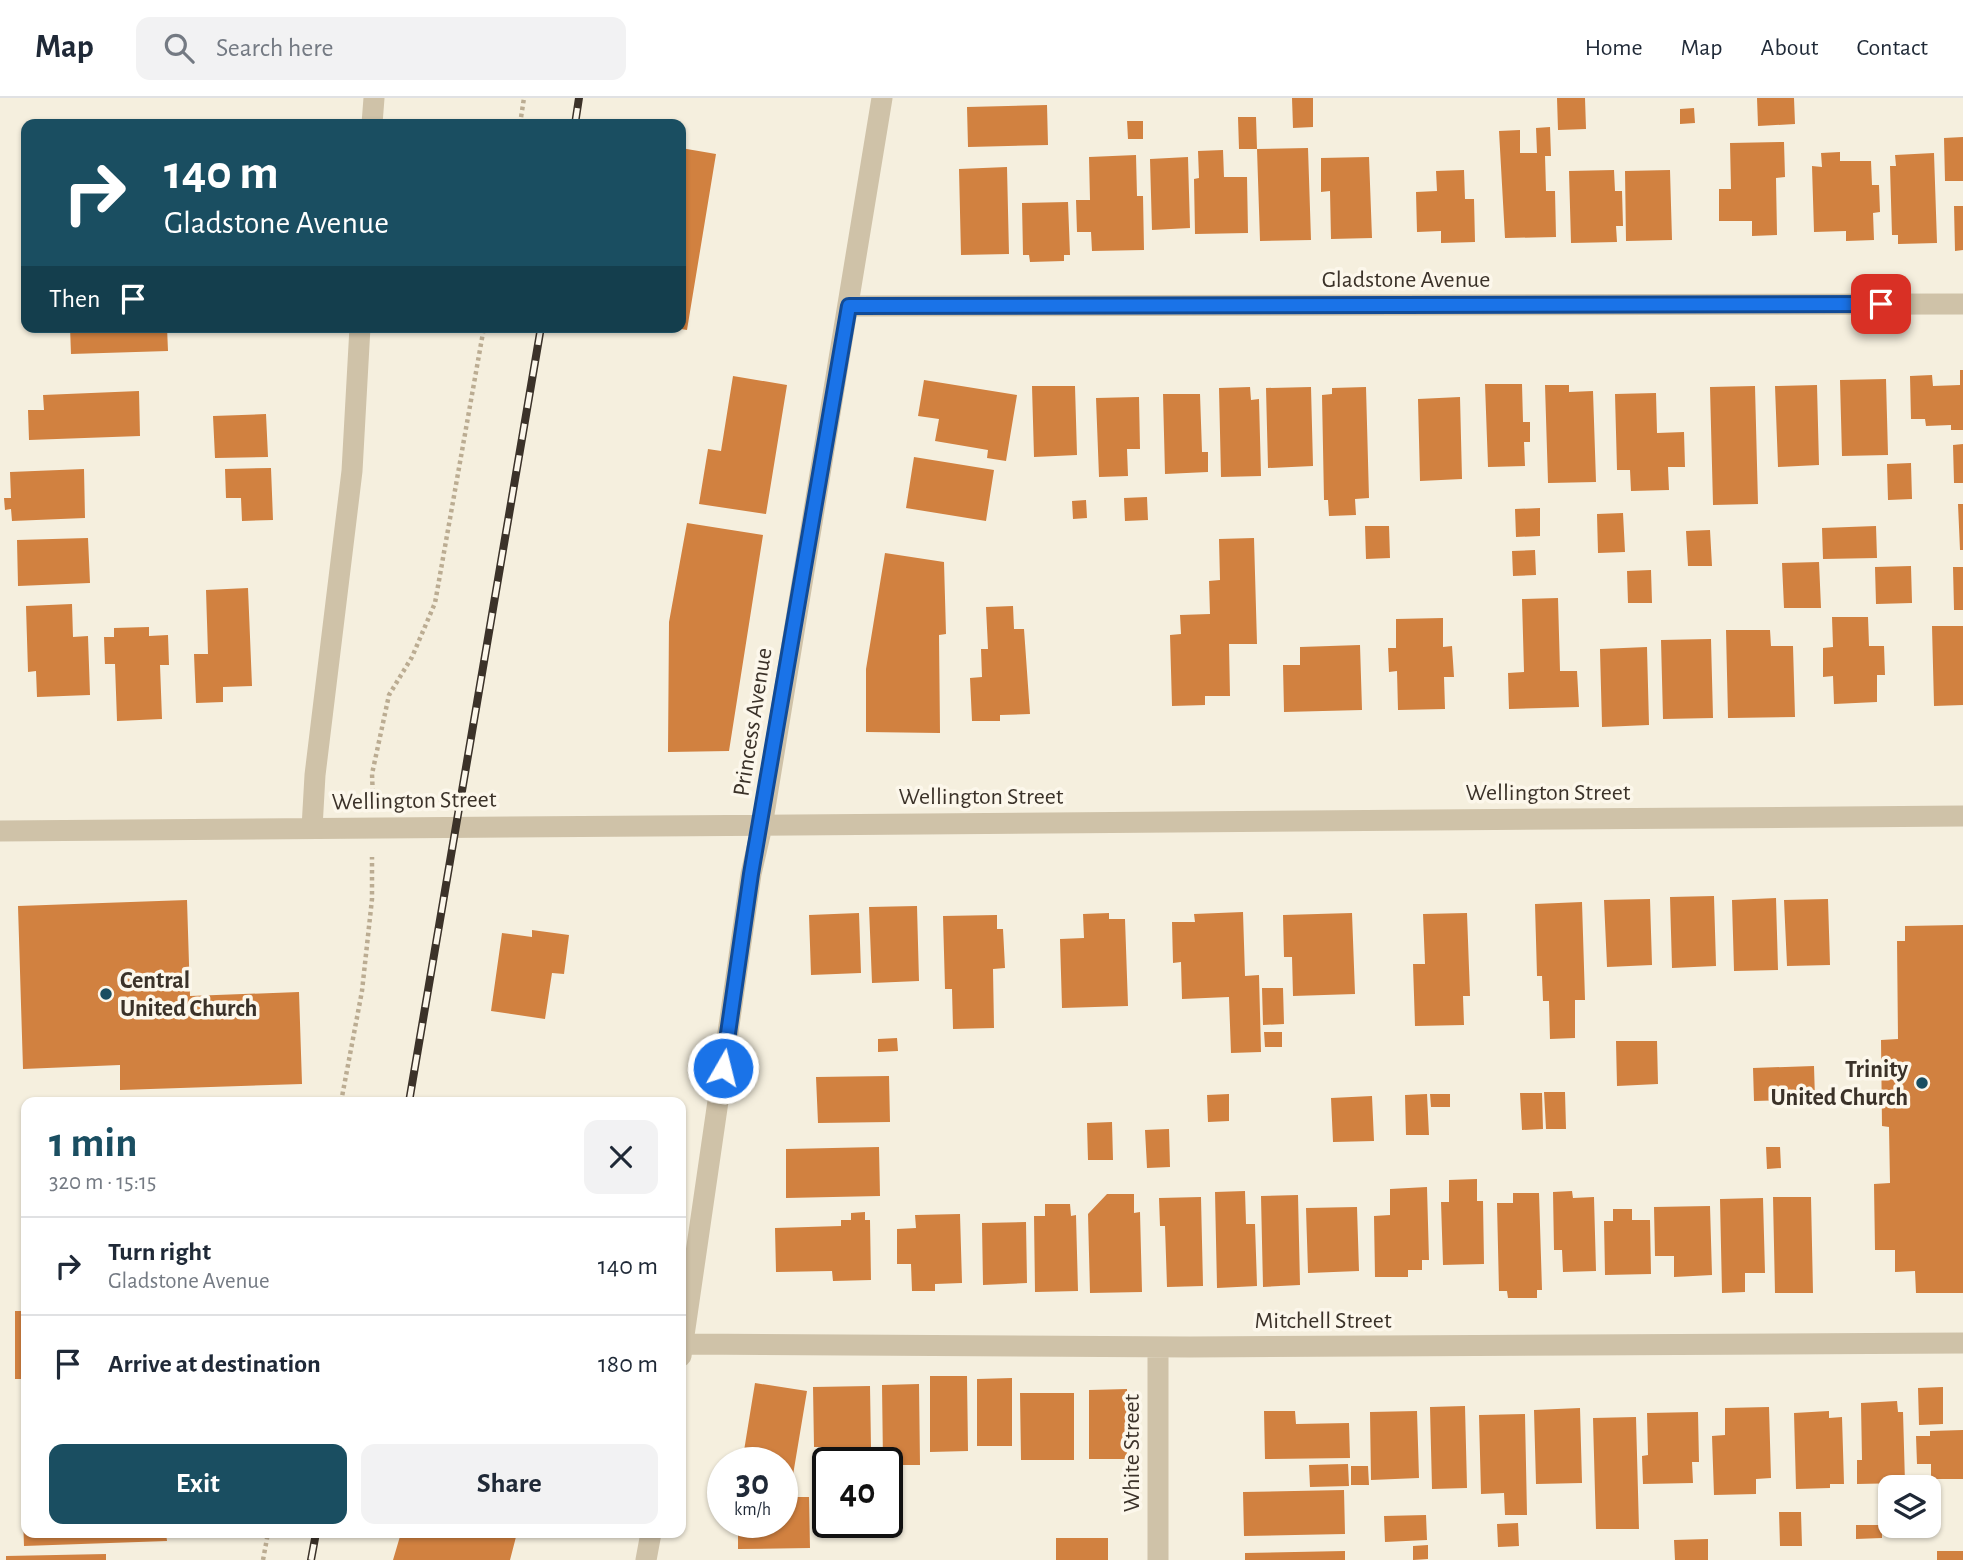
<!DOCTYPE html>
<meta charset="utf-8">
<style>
body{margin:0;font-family:"Alegreya Sans",sans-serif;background:#f2f2f3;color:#1f2937;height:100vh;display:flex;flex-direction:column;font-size:26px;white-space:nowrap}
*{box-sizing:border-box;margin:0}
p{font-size:23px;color:#747a83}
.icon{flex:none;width:38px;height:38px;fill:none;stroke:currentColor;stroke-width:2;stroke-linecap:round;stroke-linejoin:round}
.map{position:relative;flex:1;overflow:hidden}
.sheet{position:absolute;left:21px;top:999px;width:665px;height:441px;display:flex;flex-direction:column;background:#fff;border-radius:14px;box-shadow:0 2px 5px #0004}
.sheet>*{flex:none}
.guide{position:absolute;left:21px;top:21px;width:665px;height:214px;border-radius:14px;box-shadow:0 2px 5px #0004;background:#1a4e61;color:#fff;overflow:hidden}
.tools{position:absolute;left:1878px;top:1377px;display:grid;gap:14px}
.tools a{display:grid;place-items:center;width:63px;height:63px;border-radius:14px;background:#fff;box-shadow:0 2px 5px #0004;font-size:35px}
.speed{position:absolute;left:707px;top:1349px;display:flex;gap:14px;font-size:35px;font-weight:700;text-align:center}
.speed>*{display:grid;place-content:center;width:91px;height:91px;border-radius:50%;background:#fff;box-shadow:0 2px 5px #0004;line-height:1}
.speed small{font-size:18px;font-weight:400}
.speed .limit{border:4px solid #111;border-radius:10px;background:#fff;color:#111}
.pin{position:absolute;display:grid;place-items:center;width:60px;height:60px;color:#fff;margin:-30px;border-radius:14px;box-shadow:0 4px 10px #0006}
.me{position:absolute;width:77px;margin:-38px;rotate:8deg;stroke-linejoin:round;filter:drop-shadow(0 0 5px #0008)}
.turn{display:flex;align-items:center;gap:24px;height:147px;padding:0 28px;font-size:32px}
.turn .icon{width:91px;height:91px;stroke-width:2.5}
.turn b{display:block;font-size:49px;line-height:60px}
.then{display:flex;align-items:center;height:66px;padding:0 28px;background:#0003;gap:14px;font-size:26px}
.round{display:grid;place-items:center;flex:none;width:74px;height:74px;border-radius:14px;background:#f2f2f3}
.summary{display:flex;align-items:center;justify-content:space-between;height:119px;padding:0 28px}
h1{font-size:42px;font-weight:700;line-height:52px;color:#1a4e61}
.primary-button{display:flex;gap:14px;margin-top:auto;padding:14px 28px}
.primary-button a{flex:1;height:80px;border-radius:14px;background:#1a4e61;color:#fff;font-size:28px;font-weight:700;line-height:80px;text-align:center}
.primary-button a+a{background:#f2f2f3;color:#1f2937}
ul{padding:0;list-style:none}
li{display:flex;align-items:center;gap:21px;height:98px;padding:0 28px;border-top:2px solid #e0e1e3}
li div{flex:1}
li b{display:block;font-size:26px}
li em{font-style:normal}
header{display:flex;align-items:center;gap:42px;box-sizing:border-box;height:98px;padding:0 35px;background:#fff;border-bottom:2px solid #e0e1e3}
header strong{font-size:33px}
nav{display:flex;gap:38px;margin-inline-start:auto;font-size:24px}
.search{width:490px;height:63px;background:#f2f2f3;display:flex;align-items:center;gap:18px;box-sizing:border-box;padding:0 24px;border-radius:14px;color:#747a83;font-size:26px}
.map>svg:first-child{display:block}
.building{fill:#d18140}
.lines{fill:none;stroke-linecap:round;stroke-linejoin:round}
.path{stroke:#bbac92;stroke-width:4.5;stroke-dasharray:3.5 3.5;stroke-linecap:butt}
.minor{stroke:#cfc2a8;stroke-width:21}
.rail-casing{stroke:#3b3229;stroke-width:8}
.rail{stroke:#fcf7eb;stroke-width:5;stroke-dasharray:16;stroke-linecap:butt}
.route-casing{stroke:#114b97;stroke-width:18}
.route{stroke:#1a73e8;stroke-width:12}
.poi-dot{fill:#1a4e61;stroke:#fcf7eb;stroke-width:2.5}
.labels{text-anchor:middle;stroke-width:7;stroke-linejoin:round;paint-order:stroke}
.street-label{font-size:24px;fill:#3b3229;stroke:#fcf7eb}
.poi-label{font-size:24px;font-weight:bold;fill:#3b3229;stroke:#fcf7eb;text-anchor:start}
</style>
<header>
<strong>Map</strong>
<div class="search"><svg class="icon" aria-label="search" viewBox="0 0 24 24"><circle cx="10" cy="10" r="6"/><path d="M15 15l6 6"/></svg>Search here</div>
<nav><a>Home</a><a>Map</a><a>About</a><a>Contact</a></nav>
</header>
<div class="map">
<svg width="1963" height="1462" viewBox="0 0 1963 1462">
<rect width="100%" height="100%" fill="#f5efde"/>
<path class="building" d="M1292 0H1313V29L1293 30Z
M1557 0H1585L1586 31 1558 32Z
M1757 0H1794L1795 26 1758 28Z
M1047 7 1048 47 968 49 967 9Z
M1694 10 1695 25 1680 26V11Z
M1238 19H1256L1257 51H1239Z
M1127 23H1143V41H1128Z
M1550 29 1551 58H1545L1546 93H1555L1556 139 1505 140 1499 33 1520 32V55H1537L1536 30Z
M1963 39V83H1945L1944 40Z
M1784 44 1785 79 1776 80 1777 137 1752 138V123H1719V91H1731L1730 45Z
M681 50 716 56 687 232 681 231Z
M1308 50 1311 142 1260 143 1257 51Z
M1223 52 1224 79H1247L1248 135 1195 136 1194 81 1199 80 1198 53Z
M1840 54V63H1871L1872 87H1879L1880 114 1873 115 1874 142 1846 143V133L1814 134 1812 68 1822 69 1821 55Z
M1934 55 1937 145 1898 146V137H1892L1890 68H1896L1895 57Z
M1136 57 1137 98H1143L1144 152 1092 153 1091 134H1077L1076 102H1090L1089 59Z
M1188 59 1190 130 1152 132 1150 61Z
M1369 59 1372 140 1331 141 1330 93 1321 94V60Z
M1007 69 1009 156 961 157 959 71Z
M1464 72 1465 101H1474L1475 144 1441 145V133L1417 134 1416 94 1437 93 1436 73Z
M1614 72 1615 93H1622L1623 128H1616L1617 144 1571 145 1569 73Z
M1670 72 1672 142 1626 143 1625 73Z
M1068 104 1070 157H1064V163L1030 164 1029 157H1023L1022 105Z
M1954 108H1963V152L1955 153Z
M70 229H167L168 253 71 256Z
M1960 272H1963V332H1951V327L1926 328 1925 321H1911L1910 278 1932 277 1933 288 1960 287Z
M733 278 787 287 766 416 699 406 708 351 721 353Z
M1886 281 1888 357 1842 358 1840 282Z
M924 282 1017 297 1006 363 987 360 988 352 935 343 939 321 918 318Z
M1485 286H1522L1523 324H1530V344H1524L1525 368 1488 369Z
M1545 287H1569V294L1593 293 1596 384 1548 385Z
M1817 287 1819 367 1778 369 1775 288Z
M1032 288H1075L1077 357 1034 359Z
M1755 288 1758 406 1713 407 1710 289Z
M1250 289 1251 302 1259 301 1261 378 1221 379 1219 290Z
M1311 289 1313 368 1268 370 1266 290Z
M1366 289 1369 400 1355 401 1356 417 1329 418 1328 402H1324L1322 297 1332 296V290Z
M139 293 140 338 29 342 28 312H44L43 297Z
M1656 295 1657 335 1684 334 1685 369H1668L1669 392 1631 393 1630 372H1617L1615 296Z
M1163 296H1200L1202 354H1208V374L1165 376Z
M1139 299 1140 351H1127L1128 378 1099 379 1096 300Z
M1460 299 1462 381 1420 383 1418 301Z
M266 316 268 359 215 360 213 318Z
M1963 346V385H1954L1953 347Z
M914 359 994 372 986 423 906 410Z
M1911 365 1912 401 1888 402 1887 366Z
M271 370 273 422 242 423 241 400H226L225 371Z
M84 371 85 420 12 423 11 411 5 412 4 400H11L10 374Z
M1147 399 1148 422 1125 423 1124 400Z
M1086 402 1087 420 1073 421 1072 403Z
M1958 406H1963V452H1960Z
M1540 410V438L1516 439 1515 411Z
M1623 415 1625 454 1598 455 1597 416Z
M687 425 763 437 729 653 668 654 669 524Z
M1365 428H1389L1390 460 1366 461Z
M1876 428 1877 460 1823 461 1822 430Z
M1710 432 1712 468H1688L1686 433Z
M88 440 90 485 18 488 17 442Z
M1254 440 1257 546H1229L1230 598H1205V607L1172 608 1170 537 1181 536 1180 517 1210 516 1209 483 1220 482 1219 441Z
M1535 452 1536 477 1513 478 1512 453Z
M885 455 944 464 946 536 939 537 940 635 866 634V571Z
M1819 464 1821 510H1784L1782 465Z
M1911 468 1912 505 1876 506 1875 469Z
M1953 469H1963V512H1954Z
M1651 472 1652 505H1628L1627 473Z
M248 490 252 588 223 589V604L196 605 194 556H208L206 492Z
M1558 500 1560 573H1577L1579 609 1509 611 1508 575 1524 574 1522 501Z
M72 506 73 539 88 538 90 597 37 599 36 573 28 574 26 508Z
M1013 508 1014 531H1024L1030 616 1000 617V623H972L970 580 982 579 981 551H988L986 509Z
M1832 519H1868L1869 548H1884L1885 577H1877V604L1834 606 1833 578 1823 579V550L1833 549Z
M1443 520V549L1452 548 1454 579H1444L1445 611 1398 612 1397 573 1389 574 1388 550H1396V521Z
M1932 528H1963V607L1934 608Z
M149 529V538L168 537 169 567H160L162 621 117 623 115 566H105L104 539H114V530Z
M1726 532H1770L1771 548H1793L1795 619 1728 620Z
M1711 541 1713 620 1663 621 1661 542Z
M1360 547 1362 612 1284 614 1283 567H1300V549Z
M1647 549 1649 627 1602 629 1600 551Z
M1714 798 1716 868 1672 870 1670 799Z
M1776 800 1778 872 1734 873 1732 802Z
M1650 801 1652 867 1607 869 1604 802Z
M1828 801 1830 867 1787 868 1784 802Z
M187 802 190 898 299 894 302 986 120 992V967L23 971 18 808Z
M1582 804 1585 902H1575V940L1550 941 1549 903H1543L1542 878H1537L1535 806Z
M917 808 919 883 872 885 869 809Z
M1243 814 1245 878 1259 877 1261 954 1231 955 1229 899 1182 901 1181 864 1173 865 1172 824H1195L1194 816Z
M859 815 861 875 811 877 809 817Z
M1109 815V821H1125L1128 908 1062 910 1060 841 1084 840 1083 816Z
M1352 815 1355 896 1293 898 1292 859H1284L1283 817Z
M1467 815 1470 898H1463L1464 927 1415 928 1413 866H1425L1423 816Z
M997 817V831H1003L1005 870 993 871 994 930 953 931 952 891H945L943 818Z
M1963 827V1195H1916L1915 1173 1895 1174V1152H1875L1874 1086 1890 1085 1889 1029 1882 1028 1881 942 1898 941 1897 843H1905V828Z
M532 832 569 837 564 876 552 875 545 921 491 913 502 835 532 839Z
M1262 890H1283L1284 926 1263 927Z
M1264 934H1282V949H1265Z
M897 940 898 953 878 954V941Z
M1616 943H1657L1658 986 1617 988Z
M1814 968 1815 1001 1754 1003 1753 970Z
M889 978 890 1024 818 1025 816 979Z
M1544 994H1565L1566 1031H1546Z
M1520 995H1542L1543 1031 1522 1032Z
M1229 996V1023L1208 1024 1207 997Z
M1427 996 1429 1037H1406L1405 997Z
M1430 996H1450V1009H1431Z
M1372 998 1374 1043 1333 1044 1331 1000Z
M1112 1024 1113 1062H1088L1087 1025Z
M1169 1031 1170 1069 1147 1070 1145 1032Z
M879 1049 880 1098 786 1100V1051Z
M1766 1049H1780L1781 1070 1767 1071Z
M1477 1081V1103H1483L1484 1166 1443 1167 1441 1104H1449V1082Z
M1427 1089 1429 1162H1422V1172H1408V1179H1375L1374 1118 1390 1117V1091Z
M1245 1093 1246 1126H1255L1257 1188 1217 1190 1215 1094Z
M1572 1093 1573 1100 1594 1099 1596 1173 1563 1174 1562 1152H1554L1553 1094Z
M1513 1095H1539L1542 1192H1537V1200H1508L1507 1193H1499L1497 1105H1513Z
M1107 1096H1134V1115L1140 1114 1142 1194 1090 1195 1088 1116Z
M1298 1097 1300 1187 1263 1189 1261 1098Z
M1201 1099 1203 1188 1167 1189 1165 1128H1160L1159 1100Z
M1773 1099H1811L1813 1195H1775Z
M1763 1100 1765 1175H1745V1194L1722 1195 1720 1101Z
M1045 1106H1070L1071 1118 1076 1117 1078 1193 1035 1194 1034 1118H1045Z
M1710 1108 1712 1177 1674 1179V1158H1655L1654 1109Z
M1357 1109 1359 1173 1308 1175 1306 1110Z
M1613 1111H1632V1122H1650L1651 1176 1605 1177 1604 1123H1613Z
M865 1114V1122H870L871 1182 833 1183 832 1173 776 1174 775 1130 841 1128V1122H851V1115Z
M960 1116 962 1185 935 1186V1193H912L911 1166H897V1131L916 1130 915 1117Z
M1026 1124 1027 1185 983 1187 982 1125Z
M15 1213H26V1281H15Z
M930 1278H967L968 1353 930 1354Z
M1012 1280V1348H977V1281Z
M755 1285 807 1293 791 1389 782 1387V1365H742Z
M919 1286 920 1367H887L883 1365 882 1287Z
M870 1288 871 1349H814L813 1289Z
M1943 1289V1326L1919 1327 1918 1290Z
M1127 1291V1361H1089V1292Z
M1020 1295H1074V1362H1021Z
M1897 1303 1898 1314H1903L1905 1385 1857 1386V1362H1862L1861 1305Z
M1465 1308 1467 1390 1432 1391 1430 1309Z
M1769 1309 1771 1380 1756 1381V1396L1714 1397 1712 1338 1725 1337V1310Z
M1580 1310 1582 1385 1536 1386 1534 1312Z
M1264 1313H1295L1296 1326 1349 1325 1350 1360 1265 1361Z
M1417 1313 1419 1380 1371 1382 1370 1314Z
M1829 1313V1320L1842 1319 1844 1386H1830V1390L1796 1391 1794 1315Z
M1698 1314 1699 1364H1692L1693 1385 1643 1386 1642 1358 1648 1357 1647 1315Z
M1525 1316 1527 1417H1505L1504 1395 1481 1396 1479 1317Z
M1636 1319 1639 1431H1596L1593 1320Z
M1963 1332V1381H1931V1366H1917L1916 1338H1930V1333Z
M21 1360H26V1435H166L167 1443 24 1448Z
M1348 1366 1349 1388 1310 1389 1309 1367Z
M1351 1368H1368L1369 1387H1351Z
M1344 1392 1345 1436 1244 1438 1243 1394Z
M782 1399H809L810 1450 738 1451V1424H782Z
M1779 1414H1801L1802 1448H1780Z
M1426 1417 1427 1442 1385 1444 1384 1418Z
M1518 1425 1519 1448 1498 1449 1497 1426Z
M1856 1427H1882V1440L1856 1441Z
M401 1435H517L510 1462H393Z
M1056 1440H1108V1462H1056Z
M1708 1441V1462H1675L1674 1442Z
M1428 1447V1461L1413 1462V1448Z
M1345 1453V1462H1245V1455Z
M1937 1453H1963V1462H1937Z
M106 1456V1462H6V1458Z"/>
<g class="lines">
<path class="path" d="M520 26 524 0
M373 701 372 676 389 597 412 559 435 505 484 229
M341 1004 362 893 372 801V759
M263 1462 268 1435"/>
<path class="minor" d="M372 26 374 0
M849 208 1963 206
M312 730 315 677 352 373 360 229
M0 733 1963 718
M683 1246 1190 1249 1963 1245
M681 1258 751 776 762 728 882 0
M646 1462 651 1435
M1158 1462V1249"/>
<defs>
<path id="rail" d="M575 26 579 0
M409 1004 541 229
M311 1462 316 1435"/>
</defs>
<use href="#rail" class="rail-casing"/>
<use href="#rail" class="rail"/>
</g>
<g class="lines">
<defs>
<path id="route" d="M723 970 751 776 849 208 1881 206"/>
</defs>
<use href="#route" class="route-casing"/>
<use href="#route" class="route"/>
</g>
<g class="poi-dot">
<circle cx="106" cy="896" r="7"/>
<circle cx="1922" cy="985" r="7"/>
</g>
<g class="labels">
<g class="street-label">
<text x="1406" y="189">Gladstone Avenue</text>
<text transform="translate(752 624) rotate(-81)" y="8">Princess Avenue</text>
<text x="1548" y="702">Wellington Street</text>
<text x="981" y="706">Wellington Street</text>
<text transform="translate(414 702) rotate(-1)" y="8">Wellington Street</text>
<text x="1323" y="1230">Mitchell Street</text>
<text transform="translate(1131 1355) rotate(-90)" y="8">White Street</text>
</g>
<g class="poi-label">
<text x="120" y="890">Central<tspan x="120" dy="28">United Church</tspan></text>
<text x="1908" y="979" text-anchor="end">Trinity<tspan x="1908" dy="28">United Church</tspan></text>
</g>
</g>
</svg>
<div class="tools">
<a><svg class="icon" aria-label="layers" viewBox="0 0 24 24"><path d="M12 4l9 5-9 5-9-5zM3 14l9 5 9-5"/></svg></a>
</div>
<div class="speed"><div>30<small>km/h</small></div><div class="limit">40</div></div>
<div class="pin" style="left:1881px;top:206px;background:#d93025"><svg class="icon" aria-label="arrive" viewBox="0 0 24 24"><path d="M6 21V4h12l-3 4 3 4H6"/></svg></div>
<svg class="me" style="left:723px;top:970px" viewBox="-20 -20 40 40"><circle r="17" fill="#1a73e8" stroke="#fff" stroke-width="3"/><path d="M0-11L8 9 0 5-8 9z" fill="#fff"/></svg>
<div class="guide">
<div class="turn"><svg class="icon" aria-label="right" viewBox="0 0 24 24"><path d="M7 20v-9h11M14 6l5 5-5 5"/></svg><div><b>140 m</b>Gladstone Avenue</div></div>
<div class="then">Then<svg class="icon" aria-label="arrive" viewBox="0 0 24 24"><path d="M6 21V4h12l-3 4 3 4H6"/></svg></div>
</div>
<section class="sheet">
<div class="summary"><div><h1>1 min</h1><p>320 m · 15:15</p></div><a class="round"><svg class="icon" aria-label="close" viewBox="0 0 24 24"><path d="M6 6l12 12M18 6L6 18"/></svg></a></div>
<ul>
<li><svg class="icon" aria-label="right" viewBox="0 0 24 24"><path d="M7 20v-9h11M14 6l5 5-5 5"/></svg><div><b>Turn right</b><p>Gladstone Avenue</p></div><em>140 m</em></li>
<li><svg class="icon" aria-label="arrive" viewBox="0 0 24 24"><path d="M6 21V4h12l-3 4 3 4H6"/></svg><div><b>Arrive at destination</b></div><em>180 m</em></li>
</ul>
<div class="primary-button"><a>Exit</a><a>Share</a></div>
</section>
</div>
